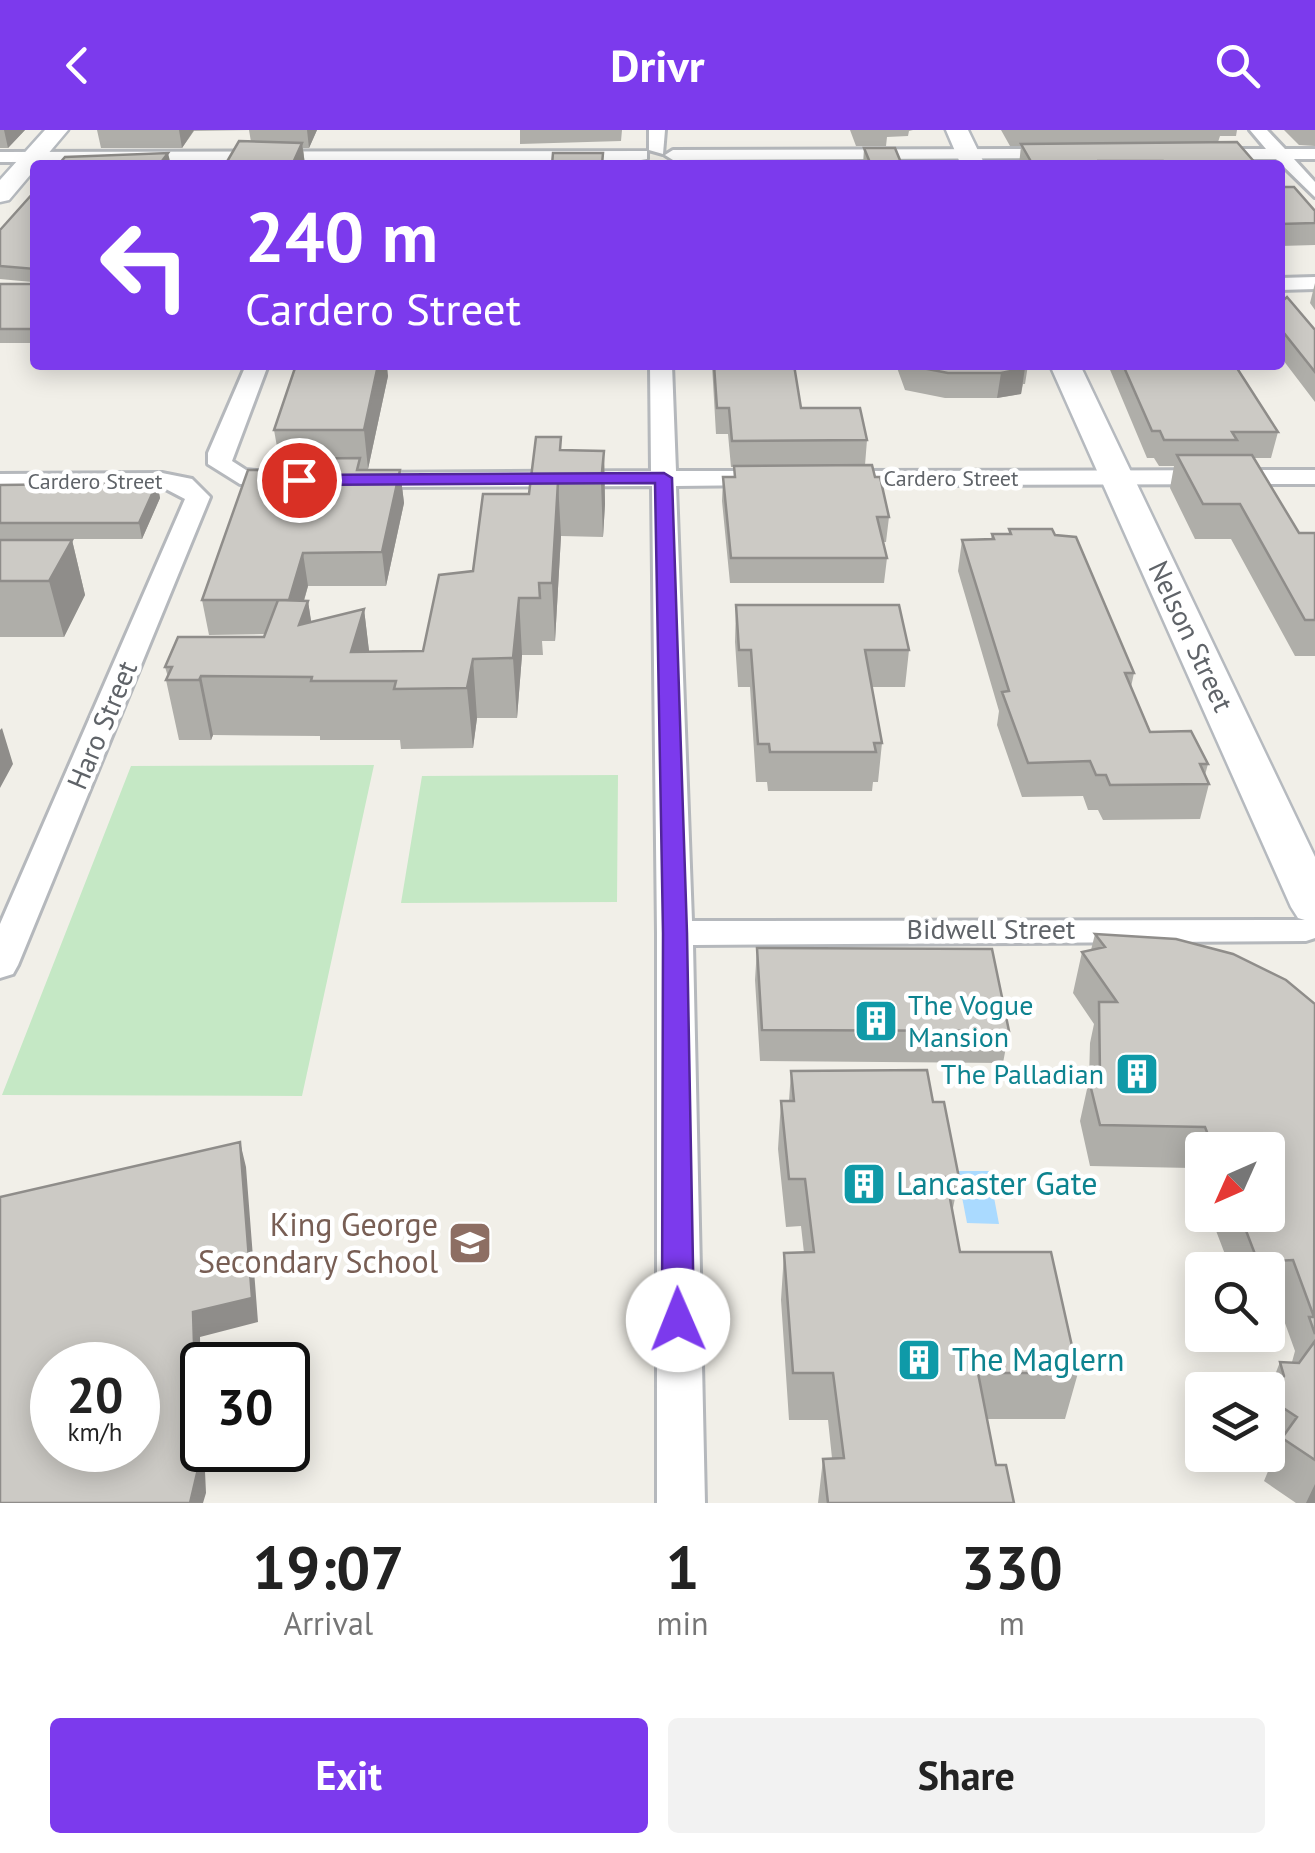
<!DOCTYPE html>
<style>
body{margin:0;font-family:"PT Sans",sans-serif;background:#f2f2f2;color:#222;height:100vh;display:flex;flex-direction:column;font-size:38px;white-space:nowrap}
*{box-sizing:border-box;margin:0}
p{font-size:32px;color:#767676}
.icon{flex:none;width:55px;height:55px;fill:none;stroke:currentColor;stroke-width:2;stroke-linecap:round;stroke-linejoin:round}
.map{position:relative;height:1373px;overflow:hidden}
.drawer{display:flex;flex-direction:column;background:#fff;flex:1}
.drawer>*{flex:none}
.guide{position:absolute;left:30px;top:30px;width:1255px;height:210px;border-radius:10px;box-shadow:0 5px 25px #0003;background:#7c3aed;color:#fff;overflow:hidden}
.needle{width:65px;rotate:225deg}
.fabs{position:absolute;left:1185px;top:1002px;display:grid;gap:20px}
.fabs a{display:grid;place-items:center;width:100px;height:100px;border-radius:10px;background:#fff;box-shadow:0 5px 25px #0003;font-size:50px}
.speed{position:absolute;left:30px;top:1212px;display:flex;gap:20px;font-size:50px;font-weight:700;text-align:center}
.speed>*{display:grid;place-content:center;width:130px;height:130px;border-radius:50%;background:#fff;box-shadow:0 5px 25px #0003;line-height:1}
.speed small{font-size:25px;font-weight:400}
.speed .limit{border:5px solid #111;border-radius:15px;background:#fff;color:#111}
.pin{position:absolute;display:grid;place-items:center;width:85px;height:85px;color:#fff;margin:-42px;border:5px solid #fff;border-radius:50%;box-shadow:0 2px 10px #0007}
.me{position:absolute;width:110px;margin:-55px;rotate:359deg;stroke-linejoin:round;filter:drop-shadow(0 0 8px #0008)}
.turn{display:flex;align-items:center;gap:35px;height:210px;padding:0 50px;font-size:45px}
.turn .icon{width:130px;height:130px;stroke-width:2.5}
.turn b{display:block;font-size:70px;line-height:85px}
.eta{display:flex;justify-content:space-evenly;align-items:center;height:170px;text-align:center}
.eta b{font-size:60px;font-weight:700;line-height:70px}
.action{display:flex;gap:20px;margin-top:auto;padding:20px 50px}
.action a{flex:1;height:115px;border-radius:10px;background:#7c3aed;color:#fff;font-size:40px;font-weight:700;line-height:115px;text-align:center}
.action a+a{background:#f2f2f2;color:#222}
header{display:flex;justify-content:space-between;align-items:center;height:130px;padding:0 50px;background:#7c3aed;color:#fff;font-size:45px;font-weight:700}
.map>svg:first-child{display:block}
.green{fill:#c5e8c5}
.water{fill:#aadaff}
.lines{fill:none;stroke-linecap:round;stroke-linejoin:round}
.street-casing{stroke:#b5b8bc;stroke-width:6}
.secondary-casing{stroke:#b6babf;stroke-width:5}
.street{fill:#fff;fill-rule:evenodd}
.secondary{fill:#fff;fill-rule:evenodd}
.wall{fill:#afaea9}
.shaded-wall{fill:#8f8d8a}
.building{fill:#cccac5;stroke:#8f8d8a;stroke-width:2.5;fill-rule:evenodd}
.route{fill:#7c3aed;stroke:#51269a;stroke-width:2.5}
.labels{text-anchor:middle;stroke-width:9;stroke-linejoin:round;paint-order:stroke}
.far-street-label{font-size:22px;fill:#5f6368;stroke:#fff}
.street-label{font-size:28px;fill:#5f6368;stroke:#fff}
.culture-label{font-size:28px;fill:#0d838f;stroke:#fff;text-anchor:start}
.near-culture-label{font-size:32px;fill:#0d838f;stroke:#fff;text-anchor:start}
.near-education-label{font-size:32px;fill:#785e54;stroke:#fff;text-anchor:end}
</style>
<header><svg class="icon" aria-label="back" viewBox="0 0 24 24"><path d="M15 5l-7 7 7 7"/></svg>Drivr<svg class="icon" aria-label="search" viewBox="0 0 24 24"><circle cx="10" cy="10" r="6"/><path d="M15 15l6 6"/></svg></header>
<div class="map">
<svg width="1315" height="1373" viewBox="0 0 1315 1373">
<rect width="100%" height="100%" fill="#f1efe8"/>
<path class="green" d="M374 635 302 966 2 965 131 636Z
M618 645 617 772 401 773 422 646Z"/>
<path class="water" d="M957 1041H989L999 1094 967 1093Z"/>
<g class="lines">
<defs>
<path id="street" d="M649 0H665L663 24 649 20Z
M1250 0H1267L1285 19H1315V29H1294L1315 52V67L1276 29H1205L1197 24 1205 19H1266Z
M1061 19 1069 24 1067 28 673 30 665 25 673 20Z
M647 21V29L641 30 0 32V22Z
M1315 147V159L1280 160V148Z
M246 235H268L232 331 246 340 300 345 303 350 300 355 240 354 208 334V323Z
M650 235H672L676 341H766L778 348 766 355 676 356 692 791 1315 790V808L1306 811 693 815 705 1373H657V803L652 356 360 357 348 350 360 343 651 341Z
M1315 340V354L840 355 828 348 840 341Z
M162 343 192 349 210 367 18 835 13 844 0 848V794L185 369 162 357 0 358V344Z"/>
<path id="secondary" d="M45 0H68L9 70 0 72V50Z
M946 0H968L985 35H961Z
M1050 235H1080L1315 727V793L1298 788 1291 777Z"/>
</defs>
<use href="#street" class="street-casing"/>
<use href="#secondary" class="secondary-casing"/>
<use href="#street" class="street"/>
<use href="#secondary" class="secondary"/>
</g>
<path class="wall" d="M0 0H25L8 18H0Z
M97 0H317L309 18H303L305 35H225L251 12 249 0 194 1 182 18H101Z
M520 0H622L621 11 520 14Z
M850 0H913L909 1 908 6 887 7 886 16H856Z
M1001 0H1237L1236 6H1220L1218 12 1257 35H1019L1021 16H1010Z
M1284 0H1315V16L1299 15Z
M864 18 902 35H863Z
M1280 57 1315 81V115L1280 116Z
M35 61V213H0V154H32V152L0 149V100Z
M1315 153V180L1310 173Z
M1280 173 1315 200V272L1280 226Z
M712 235H794L801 278 867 310 865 335 875 347 889 387 886 412H883L887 428 884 453H730L722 371 723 347H734V337H731L728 304H716Z
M896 235H1028L1025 254H1023L1021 264 997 268H945L905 260Z
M1108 235H1235L1278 302 1271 328H1254L1299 403H1315V526H1295L1231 409H1195L1170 358 1174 336H1159L1154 328H1147Z
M388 246 368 339H361V340H400L404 373 386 456H308L304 471H308L311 492 364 479 369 522 423 521 473 441 562 320 604 321 605 374 603 407 561 406 555 511H542L543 525H522L517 588H477L473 618 401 619 400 610H320V606L213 605 211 610H179L166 550 168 547 165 537 264 507 265 504 209 505 202 470 265 340 279 328 274 300Z
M157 353 160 368 142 409H0V355Z
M1009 399 1055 405 1134 543 1131 557 1150 602 1208 634 1205 645 1209 654 1200 689 1103 690 1098 680H1088L1083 666 1022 667 997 595 999 581 958 441 962 410 991 409 992 404H1009Z
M0 410H72L85 465 64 507H0Z
M736 475 909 520 905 557H872L882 613 878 652H873L872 661H768L767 652H756L750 557H738L735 512Z
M1095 804 1315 874V1373H1296L1264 1351 1274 1327 1268 1322V1263L1280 1232H1292L1295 1221 1277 1171 1268 1172V1140H1231L1210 1085H1268V1020H1202V1065L1192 1038 1090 1036 1080 991 1089 950 1090 913 1094 894 1073 863 1082 822 1091 820Z
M757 818 1009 901 1003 933 760 931 755 850Z
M791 941 933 972 959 1048 952 1083 960 1122 1078 1243 1065 1289H987L996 1335 1014 1373H818L823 1329 832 1328 828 1290H789L781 1170 784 1123H804L801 1096 786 1097 778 1019 781 971H789Z"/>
<path class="shaded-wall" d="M4 0H25L8 18Z
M179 0H194L182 18Z
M307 0H317L309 18Z
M302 13 305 35H292Z
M168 23 171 35H159Z
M378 235H387L388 246 368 339 364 300Z
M1025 238 1021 264 997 268 1001 243Z
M604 321 605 374 603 407 601 352Z
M400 340 404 373 386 456 382 422Z
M558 352 561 406 555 511 552 453Z
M157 353 160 368 142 409 139 393Z
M72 410 85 465 64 507 49 451Z
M303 423 308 456 294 504 289 470Z
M519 468 522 525 517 588 513 528Z
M308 471 317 529 299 495Z
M364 479 371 537 351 522Z
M473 529 477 588 473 618 467 558Z
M201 546 213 605 211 610 199 550Z
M2 598 13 634 0 658V600Z
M240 1012 246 1037 258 1192 200 1207 202 1320H204L206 1363 203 1373H190L193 1182Z
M1315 1354V1373H1306Z"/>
<path class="building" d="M239 11 302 13 292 35H225Z
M1237 12 1257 35H1166L1163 31H1099L1101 35H1033L1021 14Z
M864 18H895L902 35H871Z
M168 23 159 35H58L65 27Z
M553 23H603L602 35H552Z
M1280 57H1294L1315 81V93L1280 94Z
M35 61V139L0 136V100Z
M35 141V199H0V154H32Z
M1287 167 1315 200V242L1280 198V173Z
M296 235H378L364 300H274Z
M714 235H794L801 278H860L867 310 732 311 729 278H717Z
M907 235H1023L1025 238 1001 243H948Z
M1123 235H1235L1278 302H1232L1237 310H1164L1160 301H1152Z
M536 307H561L560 320 604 321 601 352H558L552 453H539L540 468H519L513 528 473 529 467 558 394 559 396 551H311L312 547 201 546 199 550H166L172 537H165L178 507H264L278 470 308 471 299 495 364 479 351 522 423 521 439 445 473 441 483 364H529Z
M1177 325H1252L1299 403H1315V490H1305L1240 374H1203Z
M360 328 357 340H400L382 422 303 423 289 470H202L248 340H265L268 329Z
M872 335 875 347H880L889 387H877L887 428H731L723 347H735L734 336Z
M157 353 139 393H0V355Z
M1009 399H1052L1055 405 1076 407 1134 543H1125L1150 602 1191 601 1208 634H1200L1209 654 1110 655 1106 645H1096L1090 631 1028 633 1002 562 1009 561 962 410 994 409 992 404H1011Z
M0 410H72L49 451H0Z
M736 475H899L909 520H865L882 613H874L876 622H770L769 614H758L751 520H739Z
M1095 804 1176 809 1233 824 1286 850 1315 874 1314 1187 1293 1130 1258 1132 1240 1085H1268V1020H1214L1205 997 1100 995 1089 950 1091 944H1100L1099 872H1117L1082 822 1105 817Z
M757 818 992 819 1009 901 762 900Z
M927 940 933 972H944L959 1048 946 1047 960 1122H1051L1078 1243H978L996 1335H1006L1014 1373H828L823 1329 844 1328 833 1243H793L784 1123 814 1122 805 1049H789L781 971H794L791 941Z
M240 1012 252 1168 193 1182 198 1339 190 1373H0V1067ZM52 1235H138V1320H52Z
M1309 1187H1315V1204Z
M1315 1211V1330L1282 1308 1297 1287 1268 1268 1284 1246 1280 1232 1299 1233Z"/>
<path class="route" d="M664 343 672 348 687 803 694 1190 689 1199 678 1203 667 1199 662 1190 663 803 655 353 299 355 291 350 299 345Z"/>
<defs>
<symbol id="building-square" viewBox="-11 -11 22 22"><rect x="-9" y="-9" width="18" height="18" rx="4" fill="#0f9aa8" stroke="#fff"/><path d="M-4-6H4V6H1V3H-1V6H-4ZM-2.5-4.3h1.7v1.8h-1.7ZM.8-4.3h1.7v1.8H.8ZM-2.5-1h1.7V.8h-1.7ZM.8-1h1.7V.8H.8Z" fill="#fff"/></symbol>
<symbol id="school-square" viewBox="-11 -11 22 22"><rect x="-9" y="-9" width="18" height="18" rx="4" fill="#8d6e63" stroke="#fff"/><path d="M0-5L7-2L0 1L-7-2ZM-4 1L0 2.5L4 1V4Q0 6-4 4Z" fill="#fff"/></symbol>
</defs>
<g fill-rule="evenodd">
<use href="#building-square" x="851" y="866" width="50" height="50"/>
<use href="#building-square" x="1112" y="919" width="50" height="50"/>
<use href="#building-square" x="839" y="1029" width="50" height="50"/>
<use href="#school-square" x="445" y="1088" width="50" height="50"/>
<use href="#building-square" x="894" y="1205" width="50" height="50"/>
</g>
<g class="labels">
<g class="far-street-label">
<text x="951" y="356">Cardero Street</text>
<text x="95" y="359">Cardero Street</text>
</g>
<g class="street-label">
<text transform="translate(1191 506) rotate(65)" y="10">Nelson Street</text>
<text transform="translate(102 595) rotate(-67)" y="10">Haro Street</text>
<text x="991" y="809">Bidwell Street</text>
</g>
<g class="culture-label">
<text x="908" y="885">The Vogue<tspan x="908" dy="32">Mansion</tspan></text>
<text x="1104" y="954" text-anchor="end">The Palladian</text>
</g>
<g class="near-culture-label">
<text x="896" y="1065">Lancaster Gate</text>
<text x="952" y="1241">The Maglern</text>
</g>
<g class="near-education-label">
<text x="438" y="1106">King George<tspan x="438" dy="37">Secondary School</tspan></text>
</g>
</g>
</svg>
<div class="fabs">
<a><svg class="needle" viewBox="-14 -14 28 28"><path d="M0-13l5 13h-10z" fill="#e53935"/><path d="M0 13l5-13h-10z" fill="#767676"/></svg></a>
<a><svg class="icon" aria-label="search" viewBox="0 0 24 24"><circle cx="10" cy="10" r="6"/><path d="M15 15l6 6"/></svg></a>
<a><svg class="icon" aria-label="layers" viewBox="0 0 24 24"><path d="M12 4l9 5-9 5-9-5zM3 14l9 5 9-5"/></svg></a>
</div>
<div class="speed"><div>20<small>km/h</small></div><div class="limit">30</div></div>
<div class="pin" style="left:299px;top:350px;background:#d93025"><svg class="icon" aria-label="arrive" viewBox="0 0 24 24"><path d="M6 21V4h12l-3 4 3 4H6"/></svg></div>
<svg class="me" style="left:678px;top:1190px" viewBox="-20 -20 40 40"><circle r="19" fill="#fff"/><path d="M0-13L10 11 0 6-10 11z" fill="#7c3aed"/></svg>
<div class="guide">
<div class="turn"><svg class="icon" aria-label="left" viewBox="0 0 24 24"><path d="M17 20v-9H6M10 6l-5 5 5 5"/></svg><div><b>240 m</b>Cardero Street</div></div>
</div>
</div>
<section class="drawer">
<div class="eta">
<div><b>19:07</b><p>Arrival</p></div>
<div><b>1</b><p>min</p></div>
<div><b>330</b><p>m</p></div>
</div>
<div class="action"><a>Exit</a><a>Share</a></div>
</section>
